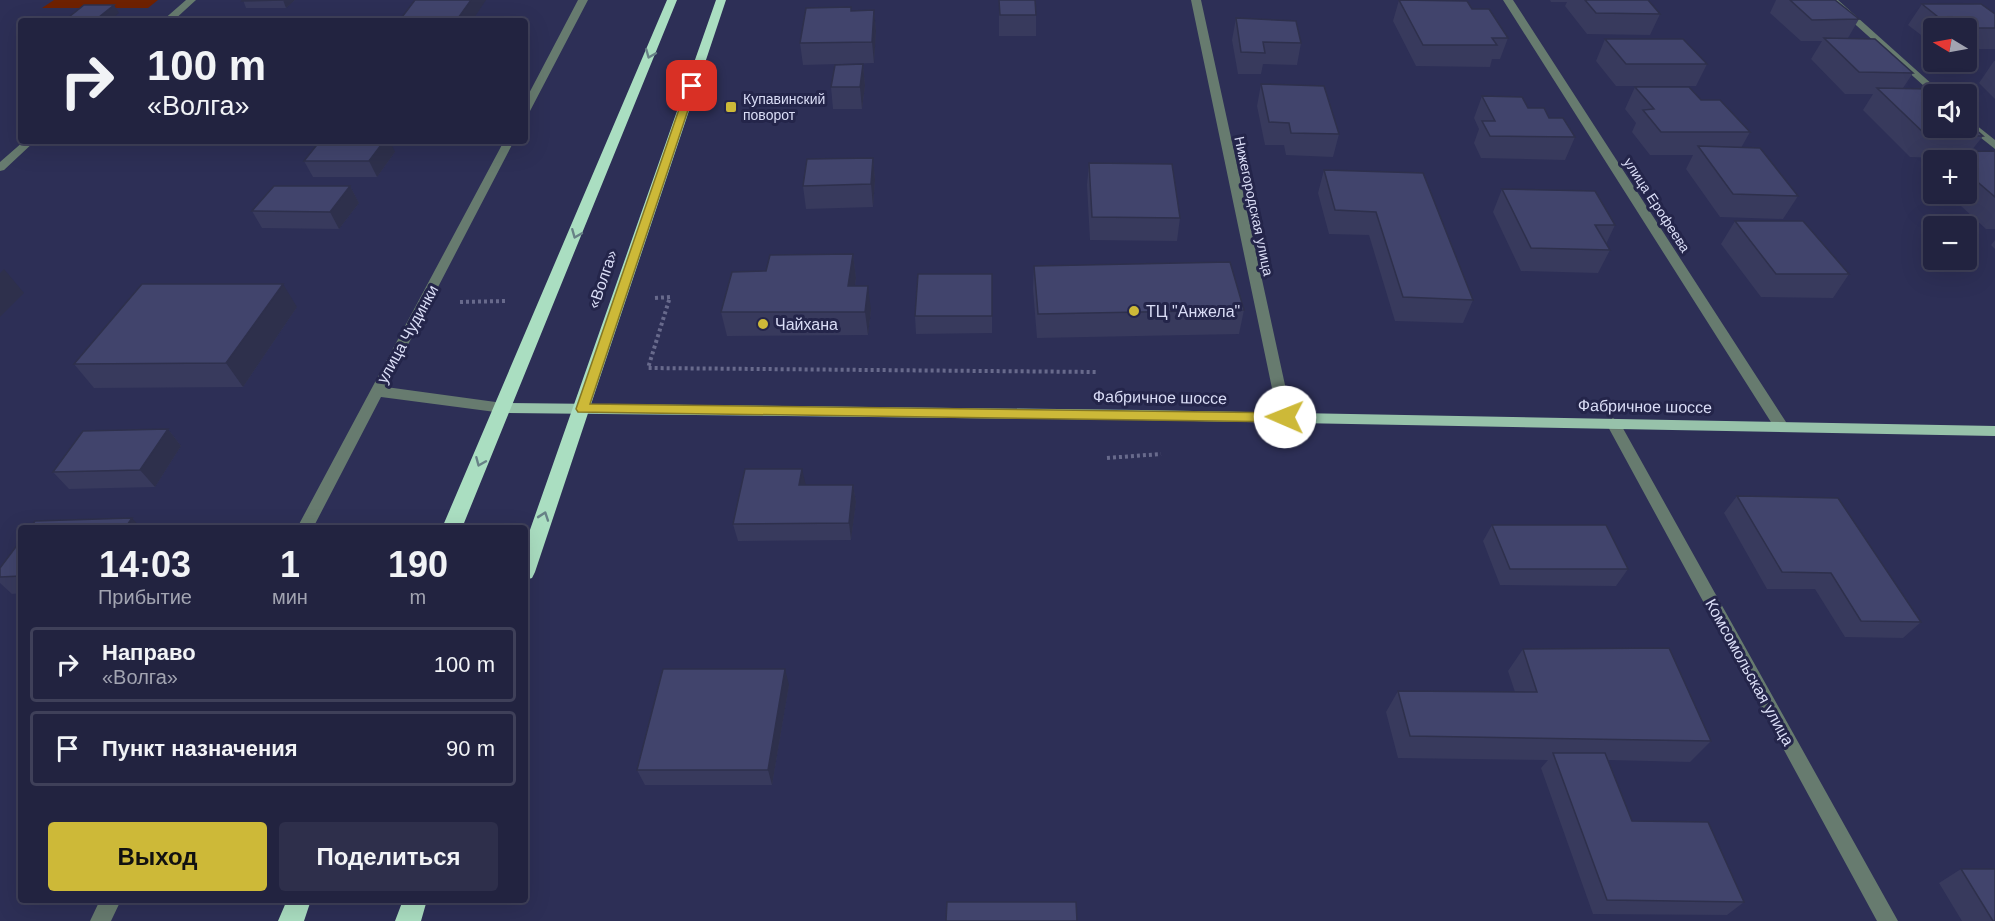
<!DOCTYPE html>
<html lang="ru">
<meta charset="utf-8">
<style>
body{margin:0;font-family:Helvetica,sans-serif;background:#2e2f4b;color:#f1f3f6;height:100vh;display:flex;flex-direction:column;font-size:22px;white-space:nowrap}
*{box-sizing:border-box;margin:0}
p{font-size:20px;color:#a2a4b1}
.icon{flex:none;width:33px;height:33px;fill:none;stroke:currentColor;stroke-width:2;stroke-linecap:round;stroke-linejoin:round}
.map{position:relative;flex:1;overflow:hidden}
.sheet{position:absolute;left:18px;top:525px;width:510px;height:378px;display:flex;flex-direction:column;background:#222340;border-radius:6px;box-shadow:0 6px 24px #0002,0 0 0 2px #3f4059}
.sheet>*{flex:none}
.top-card{position:absolute;left:18px;top:18px;width:510px;height:126px;border-radius:6px;box-shadow:0 6px 24px #0002,0 0 0 2px #3f4059;background:#222340;color:#f1f3f6;overflow:hidden}
.needle{width:39px;rotate:280deg}
.controls{position:absolute;left:1923px;top:18px;display:grid;gap:12px}
.controls a{display:grid;place-items:center;width:54px;height:54px;border-radius:6px;background:#222340;box-shadow:0 6px 24px #0002,0 0 0 2px #3f4059;font-size:30px}
.pin{position:absolute;display:grid;place-items:center;width:51px;height:51px;color:#fff;margin:-26px;border-radius:12px;box-shadow:0 3px 9px #0006}
.me{position:absolute;width:66px;margin:-33px;rotate:271deg;stroke-linejoin:round;filter:drop-shadow(0 0 4px #0008)}
.turn{display:flex;align-items:center;gap:21px;height:126px;padding:0 30px;font-size:27px}
.turn .icon{width:78px;height:78px;stroke-width:2.5}
.turn b{display:block;font-size:42px;line-height:51px}
.eta{display:flex;justify-content:space-evenly;align-items:center;height:102px;text-align:center}
.eta b{font-size:36px;font-weight:700;line-height:42px}
.action{display:flex;gap:12px;margin-top:auto;padding:12px 30px}
.action a{flex:1;height:69px;border-radius:6px;background:#cdb938;color:#111;font-size:24px;font-weight:700;line-height:69px;text-align:center}
.action a+a{background:#2e2f4b;color:#f1f3f6}
ul{padding:0;list-style:none}
li{display:flex;align-items:center;gap:18px;height:75px;margin:0 12px 9px;padding:0 18px;border:3px solid #3f4059;border-radius:6px}
li div{flex:1}
li b{display:block;font-size:22px}
li em{font-style:normal}
.map>svg:first-child{display:block}
.green{fill:#6e2100}
.lines{fill:none;stroke-linecap:round;stroke-linejoin:round}
.path{stroke:#686a8c;stroke-width:4;stroke-dasharray:3 3;stroke-linecap:butt}
.minor{fill:#677b6f;fill-rule:evenodd}
.major{fill:#97c2aa;fill-rule:evenodd}
.highway{fill:#aadec1;fill-rule:evenodd}
.wall{fill:#383a5d}
.shaded-wall{fill:#2e304c}
.building{fill:#41446c;stroke:#2e304c;stroke-width:1.5}
.oneway{stroke:#678286}
.route{fill:#cdb938;stroke:#857824;stroke-width:1.5}
.poi-dot{fill:#cdb938;stroke:#24254a;stroke-width:2}
.labels{text-anchor:middle;stroke-width:6;stroke-linejoin:round;paint-order:stroke}
.far-poi-label{font-size:14px;fill:#daddf6;stroke:#24254a;text-anchor:start}
.far-street-label{font-size:14px;fill:#daddf6;stroke:#24254a}
.street-label{font-size:16px;fill:#daddf6;stroke:#24254a}
.poi-label{font-size:16px;fill:#daddf6;stroke:#24254a;text-anchor:start}
</style>
<div class="map">
<svg width="1995" height="921" viewBox="0 0 1995 921">
<rect width="100%" height="100%" fill="#2d2f56"/>
<path class="green" d="M54 0H158L148 8H42Z"/>
<g class="lines">
<path class="path" d="M655 298 670 297 648 368 1097 372
M460 302 507 301
M1107 458 1161 454"/>
<path class="minor" d="M186 0H196L173 21H162Z
M578 0H588L530 111 525 114V101Z
M1191 0H1201L1292 417 1285 422 1278 417Z
M1503 0H1513L1786 422 1788 426 1786 430H1776Z
M1828 0H1838L1943 94 1934 95Z
M1966 117 1995 140V149L1966 126Z
M24 141H35L4 170 0 171V162Z
M504 141H514L386 387 503 403 510 408 503 413 381 397 313 528H297Z
M1613 418 1620 423 1898 921H1877L1606 423Z
M100 900H121L111 921H90Z"/>
<path class="major" d="M503 403 1142 410 1995 426V436L1142 420 503 413 496 408Z"/>
<path class="highway" d="M667 0H677L462 528H442Z
M716 0H726L535 572 532 578 525 580V544Z
M287 900H311L304 921H278Z
M403 900H427L421 921H395Z"/>
</g>
<path class="wall" d="M243 0H295L286 8H246Z
M999 0 1036 15V36H999Z
M1399 0 1472 9 1508 38 1500 59H1492L1490 67 1416 66 1393 21Z
M1550 0H1648L1660 14 1650 35 1587 34 1565 6 1567 2H1551Z
M1776 0H1835L1859 19 1848 38 1913 73 1903 88 1983 136 1971 151H1995V229H1986L1948 194H1966V160H1937L1939 158 1910 157 1863 110 1873 94H1845L1811 59 1822 41H1801L1770 13Z
M1922 4 1995 14V49H1966V28H1934V45L1908 25Z
M874 10 876 31 874 63 803 65 800 43 852 11Z
M1236 18 1301 43 1297 65 1263 64 1261 74H1238L1232 40Z
M1605 39 1707 64 1696 86H1616L1596 61Z
M1994 61H1995V99L1979 83Z
M863 64 865 86 862 109H833L831 87Z
M1261 84 1339 134 1333 157 1286 155 1284 145H1265L1257 106Z
M1635 87 1701 100 1750 132 1741 148 1798 196 1783 219 1720 217 1686 169 1693 155H1650L1632 132 1636 123 1625 109Z
M1482 96 1528 108 1575 137 1565 160 1481 158 1474 143 1479 129 1474 118Z
M395 152 377 177H313L304 161Z
M873 158 875 180 873 207 806 209 803 186Z
M1089 163 1180 218 1177 241 1090 240 1087 185Z
M1934 165V180L1927 174Z
M1324 170 1423 173 1473 300 1463 323 1395 321 1369 235 1329 234 1318 193Z
M350 186 359 203 339 229 262 228 252 211Z
M1502 189 1615 225 1606 244 1610 250 1598 273 1521 271 1493 212Z
M1735 221 1849 274 1833 298 1761 297 1721 244Z
M1995 240V249L1991 245Z
M853 254 856 278 855 286 871 310 868 335 727 336 721 312 766 271Z
M1034 266 1244 310 1239 334 1037 338 1033 289Z
M992 274V333L916 334 915 316Z
M297 307 243 387 94 388 74 364Z
M168 429 181 446 155 487 69 489 53 472Z
M806 485H853L856 502 851 540 738 541 733 524Z
M1737 496 1921 622 1903 638 1845 637 1815 589H1767L1724 513Z
M1492 525 1628 569 1616 586 1500 585 1483 541Z
M21 540V593L12 594 0 583V568Z
M1523 649 1711 741 1690 762 1608 760 1632 821 1744 902 1727 915 1593 914 1541 768 1548 760 1398 758 1386 712 1398 691 1515 692 1508 671Z
M789 685 772 785H645L637 770Z
M1961 869 1995 921H1962L1939 883Z"/>
<path class="shaded-wall" d="M283 0H295L286 8Z
M471 0H486L472 21H456Z
M114 5 119 13 109 21H94Z
M874 10 876 31 874 63 872 42Z
M863 64 865 86 862 109 860 87Z
M384 141H390L395 152 377 177 369 161Z
M873 158 875 180 873 207 871 184Z
M350 186 359 203 339 229 330 212Z
M853 254 856 278 851 310 848 286Z
M4 269 24 293 0 317V273Z
M283 284 297 307 243 387 226 363Z
M868 286 871 310 868 335 865 312Z
M168 429 181 446 155 487 140 470Z
M802 469 806 486 799 485Z
M853 485 856 502 851 540 849 523Z
M132 518 141 528H125Z
M785 669 789 685 772 785 768 770Z"/>
<path class="building" d="M243 0H283L242 1Z
M415 0H471L456 21H399Z
M999 0H1035L1036 15H1000Z
M1399 0 1467 1 1472 9H1489L1508 38H1492L1497 45H1423Z
M1585 0H1648L1660 14 1596 13Z
M1790 0H1835L1859 19 1812 20Z
M1922 4H1981L1995 14V28H1952Z
M84 5H114L94 21H64Z
M851 7V11L874 10 872 42 800 43 806 8Z
M1236 18 1296 21 1301 43 1263 42 1265 53 1241 52Z
M1824 38 1875 39 1913 73 1859 72Z
M1605 39H1683L1707 64H1626Z
M863 64 860 87H831L835 65Z
M1261 84 1324 86 1339 134 1291 133 1289 123 1269 122Z
M1635 87H1689L1701 100H1720L1750 132H1661L1643 110 1654 109Z
M1877 88 1931 89 1937 94H1934V128H1966V121L1983 136 1926 135Z
M1482 96 1522 97 1528 108H1544L1549 118H1563L1575 137 1490 136 1482 121H1495Z
M320 141H384L369 161H304Z
M1698 146 1760 148 1798 196 1733 194Z
M1995 151V197L1966 172V160H1953L1943 152Z
M873 158 871 184 803 186 807 159Z
M1089 163 1172 164 1180 218 1092 217Z
M1324 170 1423 173 1473 300 1403 297 1376 212 1335 210Z
M274 186H350L330 212 252 211Z
M1502 189 1595 191 1615 225H1595L1610 250 1531 248Z
M1735 221H1803L1849 274H1776Z
M853 254 848 286H868L865 312H721L732 272 766 271 770 255Z
M1230 262 1244 310 1038 314 1034 266Z
M918 274H992V316H915Z
M142 284H283L226 363 74 364Z
M168 429 140 470 53 472 83 431Z
M745 469H802L799 485H853L849 523 733 524Z
M1737 496 1838 498 1921 622 1861 621 1831 573 1782 572Z
M132 518 125 528H30L35 521Z
M1492 525H1606L1628 569H1510Z
M21 540V576L0 577V568Z
M1669 648 1711 741 1410 736 1398 691 1537 692 1523 649Z
M663 669H785L768 770H637Z
M1553 753H1605L1632 821 1708 822 1744 902 1607 900Z
M1961 869H1995V921H1993Z
M947 902H1076L1077 921H946Z"/>
<defs><path id="oneway-chevron" d="M-2-3.5L2.5 0L-2 3.5" fill="none" stroke-width="1.6" stroke-linecap="round" stroke-linejoin="round" transform="scale(1.5)"/></defs>
<g class="oneway">
<use href="#oneway-chevron" transform="translate(650 54) rotate(112)"/>
<use href="#oneway-chevron" transform="translate(576 234) rotate(112)"/>
<use href="#oneway-chevron" transform="translate(480 462) rotate(113)"/>
<use href="#oneway-chevron" transform="translate(544 516) rotate(-71)"/>
</g>
<path class="route" d="M692 83 696 86 590 404 1285 413 1291 417 1285 422 578 412 576 409 687 86Z"/>
<g class="poi-dot">
<rect x="725" y="101" width="12" height="12" rx="3"/>
<circle cx="1134" cy="311" r="6"/>
<circle cx="763" cy="324" r="6"/>
</g>
<g class="labels">
<g class="far-poi-label">
<text x="743" y="104">Купавинский<tspan x="743" dy="16">поворот</tspan></text>
</g>
<g class="far-street-label">
<text transform="translate(1657 205) rotate(57)" y="5">улица Ерофеева</text>
<text transform="translate(1254 206) rotate(78)" y="5">Нижегородская улица</text>
</g>
<g class="street-label">
<text transform="translate(602 279) rotate(-71)" y="6">«Волга»</text>
<text transform="translate(407 334) rotate(-61)" y="6">улица Чудинки</text>
<text transform="translate(1160 397) rotate(1)" y="6">Фабричное шоссе</text>
<text transform="translate(1645 406) rotate(1)" y="6">Фабричное шоссе</text>
<text transform="translate(1750 672) rotate(61)" y="6">Комсомольская улица</text>
</g>
<g class="poi-label">
<text x="1146" y="317">ТЦ "Анжела"</text>
<text x="775" y="330">Чайхана</text>
</g>
</g>
</svg>
<div class="controls">
<a><svg class="needle" viewBox="-14 -14 28 28"><path d="M0-13l5 13h-10z" fill="#e53935"/><path d="M0 13l5-13h-10z" fill="#a2a4b1"/></svg></a>
<a><svg class="icon" aria-label="sound" viewBox="0 0 24 24"><path d="M4 9h4l5-4v14l-5-4H4zM17 9q2 3 0 6"/></svg></a>
<a>+</a>
<a>−</a>
</div>
<div class="pin" style="left:692px;top:86px;background:#d93025"><svg class="icon" aria-label="arrive" viewBox="0 0 24 24"><path d="M6 21V4h12l-3 4 3 4H6"/></svg></div>
<svg class="me" style="left:1285px;top:417px" viewBox="-20 -20 40 40"><circle r="19" fill="#fff"/><path d="M0-13L10 11 0 6-10 11z" fill="#cdb938"/></svg>
<div class="top-card">
<div class="turn"><svg class="icon" aria-label="right" viewBox="0 0 24 24"><path d="M7 20v-9h11M14 6l5 5-5 5"/></svg><div><b>100 m</b>«Волга»</div></div>
</div>
<section class="sheet">
<div class="eta">
<div><b>14:03</b><p>Прибытие</p></div>
<div><b>1</b><p>мин</p></div>
<div><b>190</b><p>m</p></div>
</div>
<ul>
<li><svg class="icon" aria-label="right" viewBox="0 0 24 24"><path d="M7 20v-9h11M14 6l5 5-5 5"/></svg><div><b>Направо</b><p>«Волга»</p></div><em>100 m</em></li>
<li><svg class="icon" aria-label="arrive" viewBox="0 0 24 24"><path d="M6 21V4h12l-3 4 3 4H6"/></svg><div><b>Пункт назначения</b></div><em>90 m</em></li>
</ul>
<div class="action"><a>Выход</a><a>Поделиться</a></div>
</section>
</div>
